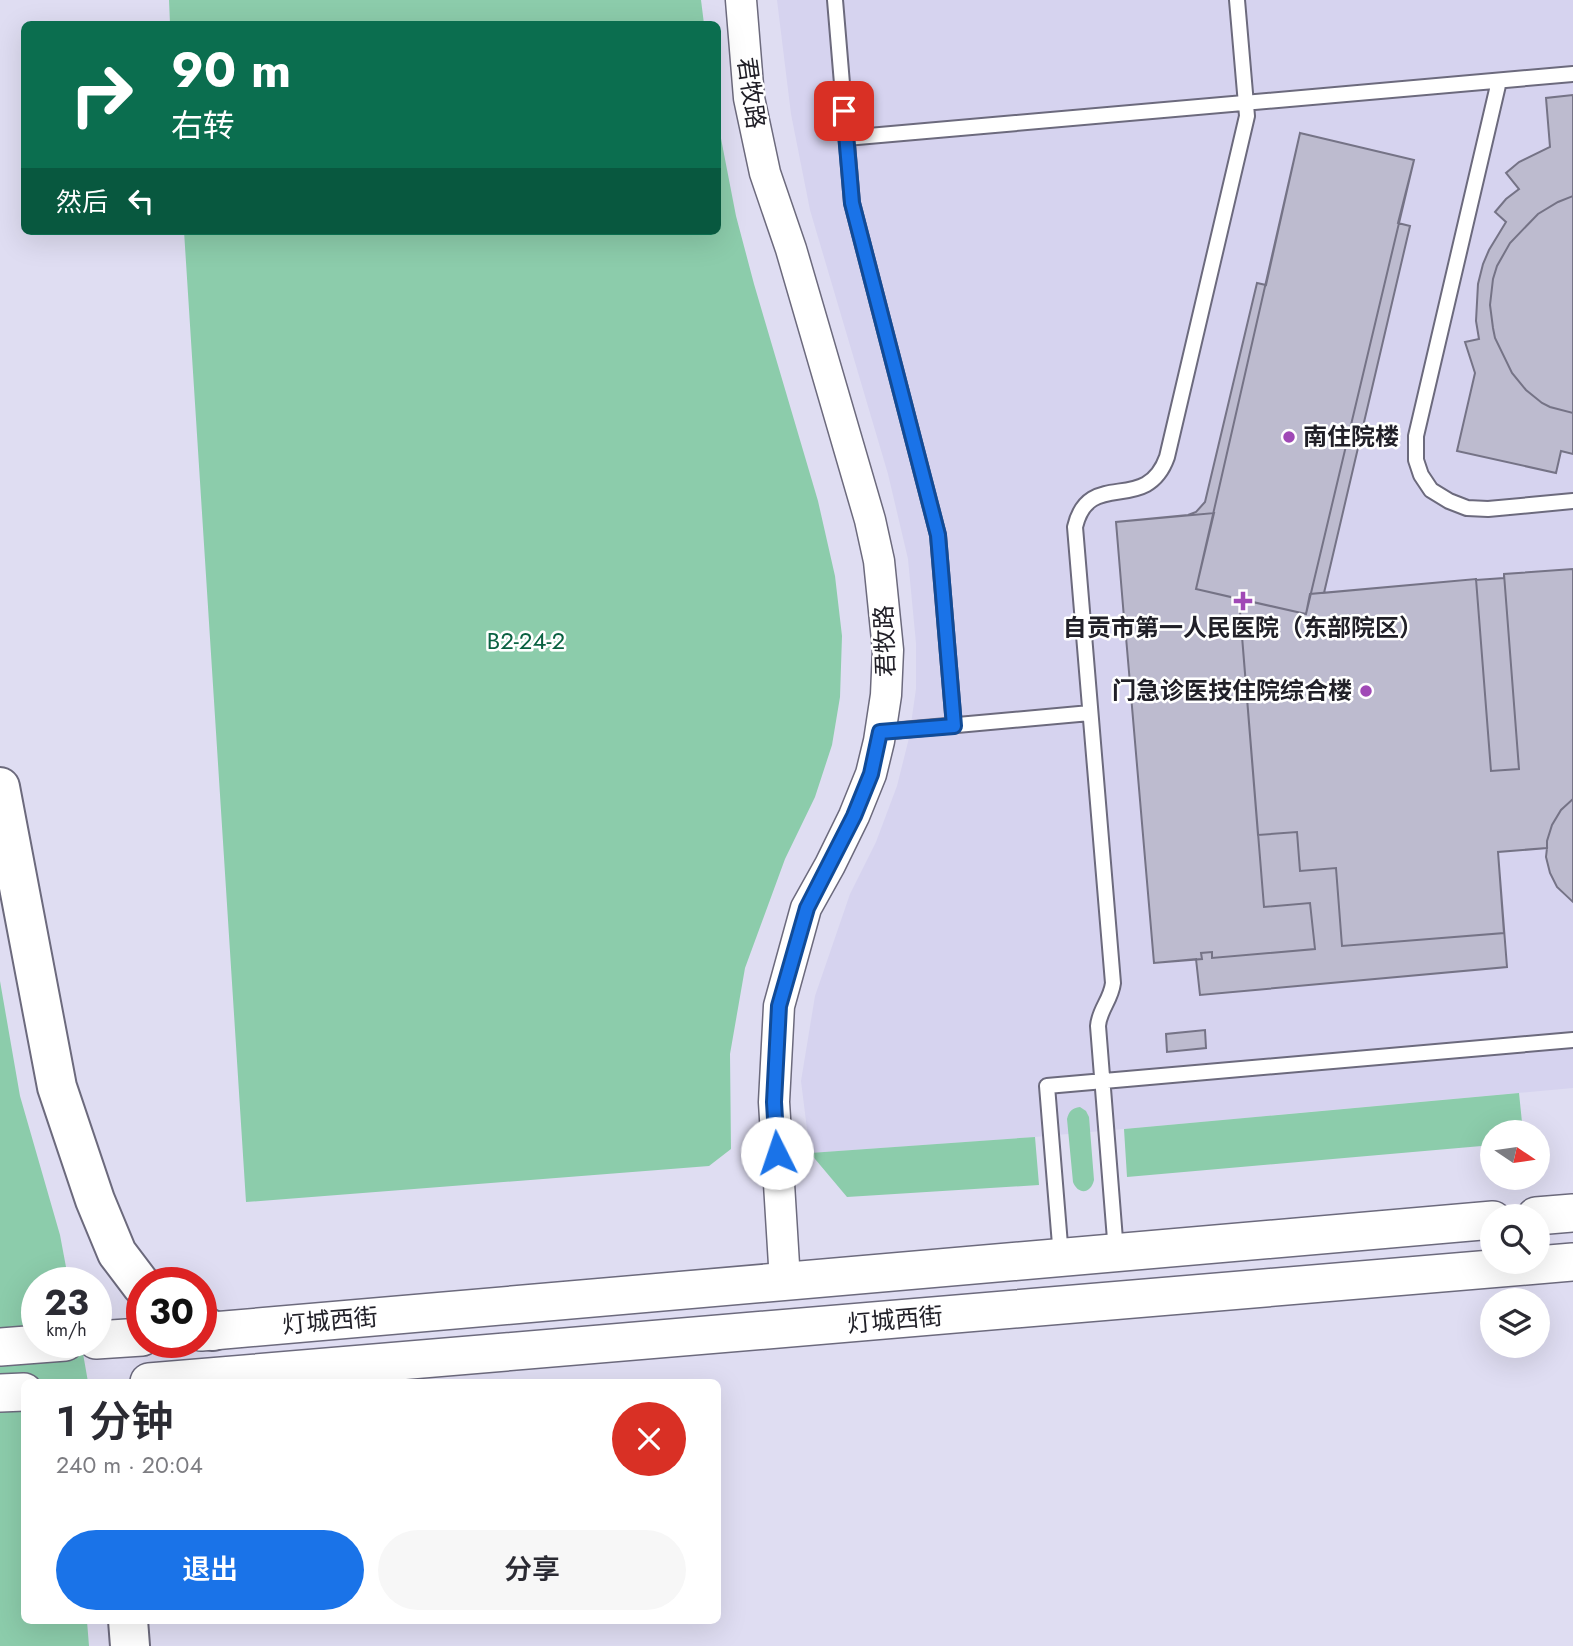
<!DOCTYPE html>
<html lang="zh">
<meta charset="utf-8">
<style>
body{margin:0;font-family:Jost,"Noto Sans SC",sans-serif;background:#f7f7f7;color:#2b2b33;height:100vh;display:flex;flex-direction:column;font-size:26px;white-space:nowrap}
*{box-sizing:border-box;margin:0}
p{font-size:23px;color:#7c7c81}
.icon{flex:none;width:38px;height:38px;fill:none;stroke:currentColor;stroke-width:2;stroke-linecap:round;stroke-linejoin:round}
.map{position:relative;flex:1;overflow:hidden}
.details{position:absolute;left:21px;top:1379px;width:700px;height:245px;display:flex;flex-direction:column;background:#fff;border-radius:10px;box-shadow:0 7px 28px #0002}
.details>*{flex:none}
.hud{position:absolute;left:21px;top:21px;width:700px;height:214px;border-radius:10px;box-shadow:0 7px 28px #0002;background:#0b6e4f;color:#fff;overflow:hidden}
.needle{width:46px;rotate:103deg}
.fabs{position:absolute;left:1480px;top:1120px;display:grid;gap:14px}
.fabs a{display:grid;place-items:center;width:70px;height:70px;border-radius:50%;background:#fff;box-shadow:0 7px 28px #0002;font-size:35px}
.speed{position:absolute;left:21px;top:1267px;display:flex;gap:14px;font-size:35px;font-weight:700;text-align:center}
.speed>*{display:grid;place-content:center;width:91px;height:91px;border-radius:50%;background:#fff;box-shadow:0 7px 28px #0002;line-height:1}
.speed small{font-size:18px;font-weight:400}
.speed .limit{border:10px solid #d22;background:#fff;color:#111}
.pin{position:absolute;display:grid;place-items:center;width:60px;height:60px;color:#fff;margin:-30px;border-radius:14px;box-shadow:0 4px 10px #0006}
.me{position:absolute;width:77px;margin:-38px;rotate:356deg;stroke-linejoin:round;filter:drop-shadow(0 0 5px #0008)}
.turn{display:flex;align-items:center;gap:24px;height:147px;padding:0 35px;font-size:32px}
.turn .icon{width:91px;height:91px;stroke-width:2.5}
.turn b{display:block;font-size:49px;line-height:60px}
.then{display:flex;align-items:center;height:66px;padding:0 35px;background:#0003;gap:14px;font-size:26px}
.round{display:grid;place-items:center;flex:none;width:74px;height:74px;border-radius:37px;background:#f7f7f7}
.headline{display:flex;align-items:center;justify-content:space-between;height:119px;padding:0 35px}
h1{font-size:42px;font-weight:600;line-height:52px}
.action{display:flex;gap:14px;margin-top:auto;padding:14px 35px}
.action a{flex:1;height:80px;border-radius:42px;background:#1a73e8;color:#fff;font-size:28px;font-weight:600;line-height:80px;text-align:center}
.action a+a{background:#f7f7f7;color:#2b2b33}
.map>svg:first-child{display:block}
.built{fill:#d6d3ef}
.green{fill:#8cccab}
.building{fill:#bdbbcf;stroke:#757386;stroke-width:2}
.lines{fill:none;stroke-linecap:round;stroke-linejoin:round}
.service-casing{stroke:#6c6a7d;stroke-width:18}
.minor-casing{stroke:#6c6a7d;stroke-width:33}
.tertiary-casing{stroke:#6c6a7d;stroke-width:40}
.trunk-casing{stroke:#6c6a7d;stroke-width:42}
.service{stroke:#fff;stroke-width:14}
.minor{stroke:#fff;stroke-width:30}
.tertiary{stroke:#fff;stroke-width:37}
.trunk{stroke:#fff;stroke-width:38}
.route-casing{stroke:#114b97;stroke-width:18}
.route{stroke:#1a73e8;stroke-width:12}
.poi-dot{fill:#a049b6;stroke:#fff;stroke-width:2.5}
.labels{text-anchor:middle;stroke-width:5;stroke-linejoin:round;paint-order:stroke}
.street-label{font-size:24px;fill:#212028;stroke:#fff}
.poi-label{font-size:24px;font-weight:bold;fill:#212028;stroke:#fff;text-anchor:start}
.park-label{font-size:24px;fill:#096141;stroke:#fff}
</style>
<div class="map">
<svg width="1573" height="1646" viewBox="0 0 1573 1646">
<rect width="100%" height="100%" fill="#dfddf2"/>
<path class="built" d="M777 0H1573V1088L1035 1137 810 1153 801 1081 815 996 850 894 876 842 897 786 909 738 916 689V643L908 559 888 474 810 210 791 114Z"/>
<path class="green" d="M169 0H701L704 24H170Z
M718 123 736 216 754 284 818 501 835 576 842 636 840 697 832 745 815 797 785 859 745 968 730 1054 731 1149 709 1166 246 1202 184 231H718Z
M0 981 20 1096 60 1235 69 1283H37V1342H81L88 1382H24V1620L87 1621 89 1646H0Z
M1519 1093 1523 1132H1493V1145L1127 1177 1124 1129Z
M1080 1107 1086 1111 1089 1117 1094 1180C1091 1194 1078 1195 1073 1182L1067 1119C1069 1111 1072 1108 1080 1107Z
M1035 1137 1039 1185 847 1197 810 1153Z"/>
<path class="building" d="M1573 95V454L1561 451 1556 473 1457 451 1475 373 1465 342 1479 339 1476 321 1478 284 1483 264 1489 250 1506 222 1495 212 1506 199 1519 189 1506 173 1519 162 1550 147 1546 98Z
M1300 133 1414 160 1398 223 1410 226 1324 593 1476 579V580L1504 578V574L1573 569V902L1557 887 1550 873 1546 857 1547 848 1498 852 1507 967 1200 995 1196 959 1154 963 1126 637 1129 636 1127 617 1124 618 1116 522 1188 515 1196 512 1205 502 1257 283 1266 285Z
M1300 133 1414 160 1306 614 1196 589Z
M1573 196V413L1550 407 1542 403 1526 390 1512 373 1495 338 1493 328 1490 305 1493 279 1497 266 1510 243 1538 214 1558 202Z
M1214 513 1196 589 1239 599 1264 907 1310 903 1315 949 1212 958V952L1201 953 1202 959 1154 963 1126 637 1129 636 1127 617 1124 618 1116 522Z
M1573 569V799L1561 810 1552 825 1547 841V848L1498 852 1504 933 1342 946 1336 868 1300 871 1297 832 1258 835 1239 599 1306 614 1310 594 1476 579 1491 771 1519 769 1504 574Z
M1205 1030 1206 1048 1167 1052 1166 1034Z"/>
<g class="lines">
<defs>
<path id="service" d="M835 0 852 203 938 535 954 726
M1499 81 1416 436V460L1421 475 1431 490 1449 501 1467 508 1488 509 1573 501
M846 138 1573 74
M880 732 1090 713
M1116 1252 1098 1026C1099 1010 1111 1000 1113 983L1075 527C1089 467 1146 516 1167 457L1247 116 1237 0
M1061 1257 1047 1086 1573 1040"/>
<path id="minor" d="M741 0 749 98 765 173 791 249 870 520 879 561 888 650 886 695 879 741 871 774 854 816 830 865 806 908 779 1006 774 1102 785 1281"/>
<path id="tertiary" d="M1536 1216 1573 1213
M201 1332 1493 1220
M96 1340 142 1337
M0 1347 65 1342
M149 1382 1573 1262
M0 1393 24 1392"/>
<path id="trunk" d="M0 787 57 1087 95 1200 117 1253 142 1286
M201 1324 213 1331
M210 1382 216 1378
M128 1620 130 1646"/>
</defs>
<use href="#service" class="service-casing"/>
<use href="#minor" class="minor-casing"/>
<use href="#tertiary" class="tertiary-casing"/>
<use href="#trunk" class="trunk-casing"/>
<use href="#service" class="service"/>
<use href="#minor" class="minor"/>
<use href="#tertiary" class="tertiary"/>
<use href="#trunk" class="trunk"/>
</g>
<g class="lines">
<defs>
<path id="route" d="M777 1153 774 1102 779 1006 807 908 854 816 871 774 880 732 954 726 938 535 852 203 844 111"/>
</defs>
<use href="#route" class="route-casing"/>
<use href="#route" class="route"/>
</g>
<g class="poi-dot">
<circle cx="1289" cy="437" r="7"/>
<path d="M1239.5 590.5h7v7h7v7h-7v7h-7v-7h-7v-7h7z"/>
<circle cx="1366" cy="691" r="7"/>
</g>
<g class="labels">
<g class="street-label">
<text transform="translate(751 93) rotate(82)" y="8">君牧路</text>
<text transform="translate(885 641) rotate(-92)" y="8">君牧路</text>
<text transform="translate(895 1320) rotate(-5)" y="8">灯城西街</text>
<text transform="translate(330 1321) rotate(-5)" y="8">灯城西街</text>
</g>
<g class="poi-label">
<text x="1303" y="445">南住院楼</text>
<text x="1243" y="636" text-anchor="middle">自贡市第一人民医院（东部院区）</text>
<text x="1352" y="699" text-anchor="end">门急诊医技住院综合楼</text>
</g>
<g class="park-label">
<text x="526" y="649">B2-24-2</text>
</g>
</g>
</svg>
<div class="fabs">
<a><svg class="needle" viewBox="-14 -14 28 28"><path d="M0-13l5 13h-10z" fill="#e53935"/><path d="M0 13l5-13h-10z" fill="#7c7c81"/></svg></a>
<a><svg class="icon" aria-label="search" viewBox="0 0 24 24"><circle cx="10" cy="10" r="6"/><path d="M15 15l6 6"/></svg></a>
<a><svg class="icon" aria-label="layers" viewBox="0 0 24 24"><path d="M12 4l9 5-9 5-9-5zM3 14l9 5 9-5"/></svg></a>
</div>
<div class="speed"><div>23<small>km/h</small></div><div class="limit">30</div></div>
<div class="pin" style="left:844px;top:111px;background:#d93025"><svg class="icon" aria-label="arrive" viewBox="0 0 24 24"><path d="M6 21V4h12l-3 4 3 4H6"/></svg></div>
<svg class="me" style="left:777px;top:1153px" viewBox="-20 -20 40 40"><circle r="19" fill="#fff"/><path d="M0-13L10 11 0 6-10 11z" fill="#1a73e8"/></svg>
<div class="hud">
<div class="turn"><svg class="icon" aria-label="right" viewBox="0 0 24 24"><path d="M7 20v-9h11M14 6l5 5-5 5"/></svg><div><b>90 m</b>右转</div></div>
<div class="then">然后<svg class="icon" aria-label="left" viewBox="0 0 24 24"><path d="M17 20v-9H6M10 6l-5 5 5 5"/></svg></div>
</div>
<section class="details">
<div class="headline"><div><h1>1 分钟</h1><p>240 m · 20:04</p></div><a class="round" style="background:#d93025;color:#fff"><svg class="icon" aria-label="close" viewBox="0 0 24 24"><path d="M6 6l12 12M18 6L6 18"/></svg></a></div>
<div class="action"><a>退出</a><a>分享</a></div>
</section>
</div>
